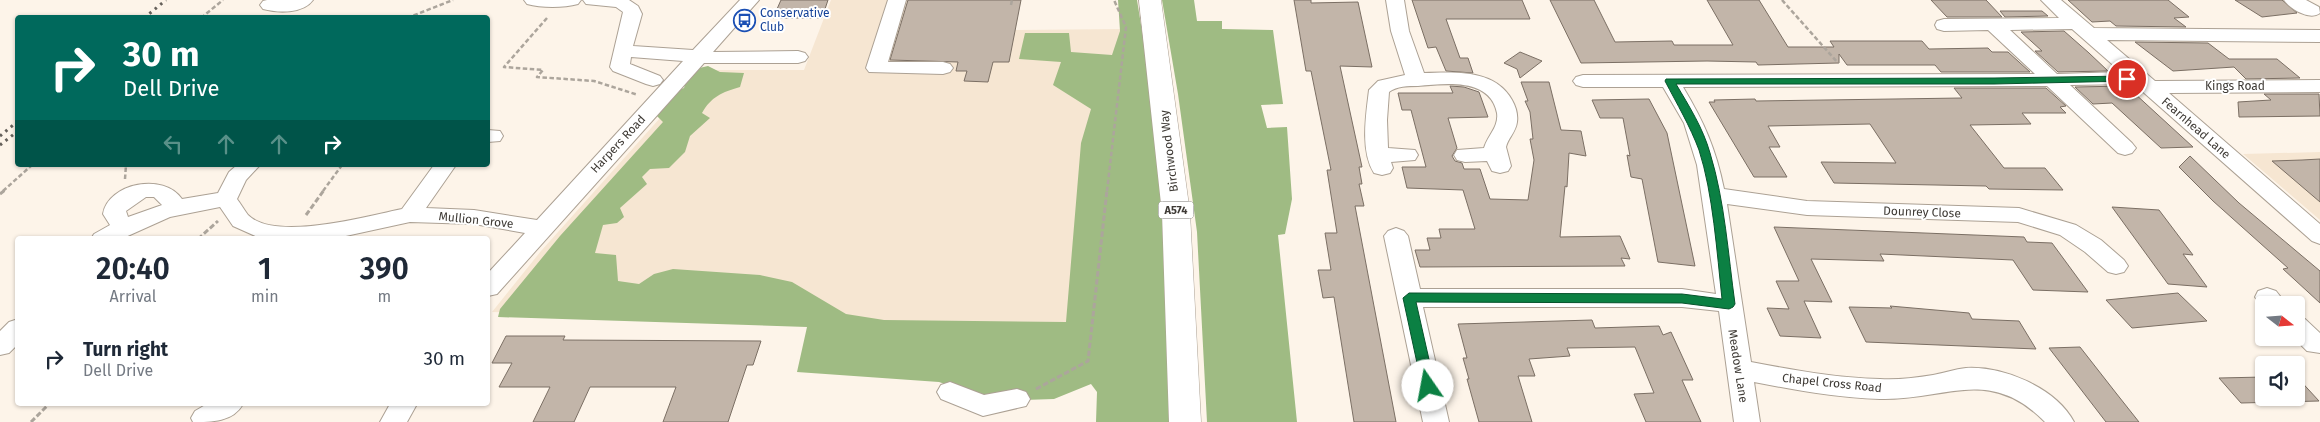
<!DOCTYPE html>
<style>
body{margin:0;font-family:"Fira Sans",sans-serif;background:#f6f6f7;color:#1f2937;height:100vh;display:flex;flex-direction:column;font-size:19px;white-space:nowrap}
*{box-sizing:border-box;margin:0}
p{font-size:16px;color:#747a83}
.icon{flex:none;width:28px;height:28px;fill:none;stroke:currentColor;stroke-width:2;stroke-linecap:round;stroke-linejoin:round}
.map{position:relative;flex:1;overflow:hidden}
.sheet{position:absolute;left:15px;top:236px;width:475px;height:170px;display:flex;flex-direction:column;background:#fff;border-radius:5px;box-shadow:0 1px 4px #0004}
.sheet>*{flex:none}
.guide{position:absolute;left:15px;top:15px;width:475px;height:152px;border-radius:5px;box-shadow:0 1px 4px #0004;background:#00695c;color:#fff;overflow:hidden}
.needle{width:32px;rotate:107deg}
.buttons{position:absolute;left:2255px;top:296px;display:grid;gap:10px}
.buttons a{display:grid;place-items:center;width:50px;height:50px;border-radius:5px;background:#fff;box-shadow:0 1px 4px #0004;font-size:25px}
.pin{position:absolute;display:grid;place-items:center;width:42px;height:42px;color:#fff;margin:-21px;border:2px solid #fff;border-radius:50%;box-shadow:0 1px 5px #0007}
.me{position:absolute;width:55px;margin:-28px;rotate:348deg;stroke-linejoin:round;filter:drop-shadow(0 0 4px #0008)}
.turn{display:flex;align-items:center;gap:18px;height:105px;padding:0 25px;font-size:22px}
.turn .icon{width:65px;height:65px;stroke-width:2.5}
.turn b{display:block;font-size:35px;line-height:42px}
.lanes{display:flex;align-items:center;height:48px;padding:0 25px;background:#0003;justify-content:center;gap:25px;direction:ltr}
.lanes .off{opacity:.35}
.eta{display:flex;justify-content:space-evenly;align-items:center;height:85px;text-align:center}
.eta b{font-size:30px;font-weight:600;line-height:35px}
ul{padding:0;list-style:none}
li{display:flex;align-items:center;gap:15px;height:75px;padding:0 25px}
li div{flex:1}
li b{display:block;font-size:19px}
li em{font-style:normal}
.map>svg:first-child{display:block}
.built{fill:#f6e6d2}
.forest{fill:#9fbb83}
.building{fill:#c2b5a9;stroke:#7b6f64}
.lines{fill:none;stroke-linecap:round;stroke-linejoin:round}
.minor-casing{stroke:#aca194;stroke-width:2}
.major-casing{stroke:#aca194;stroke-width:1}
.path-far1{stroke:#aca59c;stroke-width:2.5;stroke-dasharray:4.5 2.5;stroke-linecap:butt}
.path{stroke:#aca59c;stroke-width:3;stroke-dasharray:5.5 2.5;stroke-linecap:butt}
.minor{fill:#fff;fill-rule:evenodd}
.major{fill:#fff;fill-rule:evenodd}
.rail{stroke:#65605a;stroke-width:3;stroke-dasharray:2.5 4.5;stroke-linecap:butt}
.route{fill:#0b8043;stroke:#07532c}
.labels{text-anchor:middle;stroke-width:4;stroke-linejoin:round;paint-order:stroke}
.shield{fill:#fff;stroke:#797672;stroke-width:1}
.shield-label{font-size:11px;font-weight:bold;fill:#3f3b36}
.transit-label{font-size:12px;fill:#164399;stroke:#fff;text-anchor:start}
.street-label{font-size:12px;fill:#3f3b36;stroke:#fff}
</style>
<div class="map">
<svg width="2320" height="422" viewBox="0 0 2320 422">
<rect width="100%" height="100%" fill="#fdf4e9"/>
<path class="built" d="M831 0H1014L1010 30 1124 29 1078 328 492 312 541 251 703 70H804Z
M2320 152V220L2243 154Z"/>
<path class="forest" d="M1118 0H1137L1163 161 1178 422H1096L1097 392 1091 384 1054 399 995 401 939 382 797 372 807 327 498 317 500 309 560 236 663 122 653 112 670 93 684 88 686 80 695 69 708 66 720 72 744 73 740 87C722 92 711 97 702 113L710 118 690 136 685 152 669 168 650 169 642 177 647 184 620 208 624 217 617 223 603 225 595 253 616 255 618 281 639 284 654 274 673 269 760 275 792 282 846 314 884 320 1066 322 1081 143 1091 109 1053 85 1061 62 1019 59 1025 33H1069L1071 52 1112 55 1120 31Z
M1162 0H1194L1197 21H1222V29L1273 30 1283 104 1261 105 1267 128 1287 127 1292 199 1285 234 1278 235 1297 422H1207L1197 232 1178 94Z"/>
<path class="building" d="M781 0H828L822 18H773Z
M908 0H1021L1009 62H993L988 82 964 81 967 71H956L958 62 890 60Z
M1294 0H1311V3L1358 2 1372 67 1340 66 1362 167H1359L1362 184H1359L1364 206H1355L1396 422H1354L1334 297 1323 298 1318 270H1331L1325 233H1337L1327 170H1331L1311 71H1306Z
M1412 0H1522L1530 19H1446L1460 58H1468L1473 73 1446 71 1436 47 1428 48Z
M1550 0H1594L1615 42 1672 41 1674 45H1733L1707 0H1759L1788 47H1834L1830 41H1922L1929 49 1988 48 1992 52H2008L2030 72H1941L1935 65H1847L1839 54V63L1758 65 1756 62 1707 61 1581 63Z
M1931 0H1986L2002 17H1947Z
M2068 0H2168L2189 17 2174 18 2186 27 2116 26 2110 21 2092 22Z
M2235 0H2282L2297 13 2262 17Z
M2000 11H2042L2048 16 2005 17Z
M2064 31 2089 53 2108 71 2058 72 2035 51H2042L2021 32Z
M2135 42 2208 43 2229 59H2277L2300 78 2246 79 2234 67 2173 71Z
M1520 52 1542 61 1520 78 1517 69 1504 63Z
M1521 82H1549L1561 130 1581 131 1586 156 1569 153 1567 187 1565 186 1560 237 1620 236 1630 259 1621 258 1625 266 1420 267 1415 250H1430L1427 238H1441L1439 229H1475L1463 190 1407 188 1402 167H1426L1411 110H1402L1398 93H1453L1450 86 1464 87 1479 92 1488 117 1448 118 1457 148 1452 156 1455 161 1462 163 1464 169H1480L1490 199 1528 200 1534 160 1530 139H1533L1530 112 1525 101H1528Z
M2125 86 2133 92 2193 147 2161 148 2112 103 2093 104 2075 87Z
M1954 88H2046L2066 106 2060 107 2066 113H2022L2031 124 1970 125 2004 168H2045L2063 190 1989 189 1986 186 1834 183 1821 162 1896 163 1870 124 1768 126 1780 147H1769L1787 177H1754L1709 102H1715L1714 100 1755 99 1756 101 1962 98Z
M2264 94H2319L2320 116 2239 117 2238 102 2271 100Z
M1649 99 1667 133 1695 266 1658 262 1642 179 1631 177 1627 155 1630 156 1623 118H1600L1592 100Z
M2190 156 2239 203 2320 271V303L2283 269 2288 268 2213 201 2179 167Z
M2320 159V202L2272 161 2302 160Z
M2112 207 2159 210 2193 255 2183 254 2207 287 2168 284Z
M1774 227 2024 237 2027 242 2052 243 2088 292 2033 290 2013 260 1880 254 1884 261 1811 259 1832 302 1804 301 1821 338 1780 336 1767 308 1789 309 1776 281H1799Z
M2178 293 2207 321 2132 328 2106 300Z
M1890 306 1969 313 1972 319 2019 321 2036 349 1866 342 1849 307 1892 308Z
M1592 320 1595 328 1659 326 1663 335 1671 332 1693 380H1682L1701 422H1646L1634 394 1654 393 1635 347 1567 348 1570 356 1529 359 1535 376H1518L1532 422H1479L1467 379H1469L1463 358H1467L1458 324Z
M506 336H565L563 340 761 341 753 365H747L728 422H663L676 387H590L574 422H533L550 387H499L512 363H492Z
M2080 347 2116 393 2139 422H2106L2049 348Z
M2296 376 2319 401 2241 403 2219 378 2264 377V398H2296Z"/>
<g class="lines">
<defs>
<path id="minor" d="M267 0H313C303 14 278 13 263 9L260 5 263 1Z
M524 0H581L578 4C564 8 541 8 527 4Z
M583 0H629L638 6 642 14 633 46 693 50 740 0H759L713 52 798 51 805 53 808 57 805 61 798 63H704L497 294 488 296V273L525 233 474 224 410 222 332 239H262L233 226 220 207 170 217 121 239H91L94 234 110 225 103 214C108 183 164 172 182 199L218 193 229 172 237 165H260L246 180 237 199C241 204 244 210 248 215 275 242 368 216 402 209L434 165H456L426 208 474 210 537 220 683 61 631 57 630 64 660 76 663 80 660 84 653 86 646 84 613 71 610 67 623 12 616 7 586 4ZM146 197H154L162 205 128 217 126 211Z
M888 0H906L888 62H943L950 64 953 68 950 72 943 74 869 72 866 68Z
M1386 0H1404L1409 31 1424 73C1455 72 1495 69 1512 100 1516 107 1518 115 1517 122 1516 132 1508 138 1506 147L1511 166 1508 171 1500 173 1492 171 1487 161 1465 162 1457 160 1454 155 1457 150 1484 148C1488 135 1499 127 1497 113 1490 77 1444 84 1418 86 1408 86 1397 86 1389 92L1387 120 1388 148 1415 150 1418 155 1415 160 1391 162 1393 168 1390 173 1382 175 1374 173C1360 151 1366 115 1369 90L1378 81 1405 75 1391 31Z
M2041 0H2061L2094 28 2320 30V42L2107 40 2155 81 2320 80V92L2169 93 2320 224V244L2312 241 2134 84 2070 85 2132 143 2136 148 2132 153 2125 155 2118 153 2047 86 1683 87C1704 122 1716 149 1724 189L1807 201 2019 208 2076 225 2101 240 2124 260 2128 266 2124 272 2116 274 2108 272 2085 252 2060 235 2018 222 1807 215 1727 204 1751 362C1793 370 1837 378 1880 379 1897 380 1915 378 1933 375 1944 373 1955 369 1966 368 2004 366 2056 388 2074 422H2045C1989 365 1945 401 1880 399 1838 398 1795 390 1754 382L1760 422H1734L1719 311 1682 307H1423L1449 422H1423L1384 236 1388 231 1396 228 1404 231 1408 236 1420 289H1682L1716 294 1697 165 1684 123 1663 87H1583L1576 85 1573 81 1576 77 1583 75 2035 74 1988 30 1944 31 1937 29 1935 25 1937 21 1944 19 2059 18ZM2072 29 2121 72 2057 74 2010 30Z
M2284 0H2306L2319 7 2320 13C2310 21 2290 9 2284 0Z
M488 130 500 131 503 136 500 141 488 142Z
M2267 288 2276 291 2287 305H2264V308L2255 297 2258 291Z
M2296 316 2305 319 2320 333V353L2307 351 2294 338H2296Z
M18 319V344L9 353 0 355V331L9 322Z
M950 382 984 395 1017 389 1026 392 1030 399 1026 406 983 416 941 399 937 392 941 385Z
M207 404H243C233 422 212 422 193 422L191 418 195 411Z
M390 404H417L407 422H380Z"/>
<path id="major" d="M1139 0H1161L1190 213 1201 422H1169L1162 213Z"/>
</defs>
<use href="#minor" class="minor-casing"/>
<use href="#major" class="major-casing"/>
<path class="path-far1" d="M1782 0 1838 63
M1011 5 1012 0
M201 18 223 0
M407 18 453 0
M547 18 504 67 543 70 537 77 594 81 638 95
M125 179 126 165
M3 191 32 165
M323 191 342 165
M1107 191 1126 27 1114 0"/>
<path class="path" d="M0 194 5 190
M306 215 324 190
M198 239 218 221
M1036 389 1088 361 1107 190
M31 422 49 404"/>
<use href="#minor" class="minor"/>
<use href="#major" class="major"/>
<path class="rail" d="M144 18 166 0
M0 136 18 121
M0 145 18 131"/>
</g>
<path class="route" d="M2127 76 2132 79 2130 81 1994 84H1676C1689 106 1703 128 1710 153 1725 202 1728 254 1735 304L1733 307 1729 309 1682 303 1416 302 1435 386 1433 390H1424L1422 386 1403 298 1409 293 1682 294 1722 299C1717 253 1713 193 1699 150 1690 126 1677 104 1665 81L1666 79 1994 78Z"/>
<defs>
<symbol id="bus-ring" viewBox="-11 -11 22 22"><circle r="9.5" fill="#fff" stroke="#1a4fb4" stroke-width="1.5"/><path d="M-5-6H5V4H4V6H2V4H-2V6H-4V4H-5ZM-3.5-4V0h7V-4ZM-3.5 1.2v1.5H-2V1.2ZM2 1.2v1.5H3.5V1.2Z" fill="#1a4fb4"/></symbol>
</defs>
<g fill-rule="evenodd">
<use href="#bus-ring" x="732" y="8" width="25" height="25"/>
</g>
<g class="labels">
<rect class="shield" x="1158.5" y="201.5" width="35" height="17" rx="4"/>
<g class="shield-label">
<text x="1176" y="214">A574</text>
</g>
<g class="transit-label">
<text x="760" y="17">Conservative<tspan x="760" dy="14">Club</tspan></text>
</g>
<g class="street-label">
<text x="2235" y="90">Kings Road</text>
<text transform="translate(2196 128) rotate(41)" y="4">Fearnhead Lane</text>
<text transform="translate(618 144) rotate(-47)" y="4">Harpers Road</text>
<text transform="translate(1169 151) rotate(-97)" y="4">Birchwood Way</text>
<text transform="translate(1922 212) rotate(2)" y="4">Dounrey Close</text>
<text transform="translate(476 220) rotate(6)" y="4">Mullion Grove</text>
<text transform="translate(1738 366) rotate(81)" y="4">Meadow Lane</text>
<text transform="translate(1832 383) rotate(6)" y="4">Chapel Cross Road</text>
</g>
</g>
</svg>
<div class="buttons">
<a><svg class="needle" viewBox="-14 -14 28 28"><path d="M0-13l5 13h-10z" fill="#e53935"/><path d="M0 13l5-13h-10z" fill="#747a83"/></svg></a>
<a><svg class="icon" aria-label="sound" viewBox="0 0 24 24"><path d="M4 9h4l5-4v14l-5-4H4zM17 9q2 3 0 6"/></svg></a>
</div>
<div class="pin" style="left:2127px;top:79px;background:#d93025"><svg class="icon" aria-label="arrive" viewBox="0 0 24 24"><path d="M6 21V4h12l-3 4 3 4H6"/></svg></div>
<svg class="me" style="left:1428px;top:386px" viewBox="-20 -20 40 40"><circle r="19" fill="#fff"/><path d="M0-13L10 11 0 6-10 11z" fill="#0b8043"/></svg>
<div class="guide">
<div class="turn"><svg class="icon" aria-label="right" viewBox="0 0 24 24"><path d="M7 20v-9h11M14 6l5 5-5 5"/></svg><div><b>30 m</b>Dell Drive</div></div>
<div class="lanes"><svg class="icon off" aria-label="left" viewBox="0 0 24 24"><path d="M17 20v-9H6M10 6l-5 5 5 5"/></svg><svg class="icon off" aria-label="ahead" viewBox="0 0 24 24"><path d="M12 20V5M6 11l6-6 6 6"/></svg><svg class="icon off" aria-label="ahead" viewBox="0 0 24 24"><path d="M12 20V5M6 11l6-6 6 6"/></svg><svg class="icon" aria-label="right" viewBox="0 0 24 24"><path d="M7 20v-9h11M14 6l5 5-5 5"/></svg></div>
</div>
<section class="sheet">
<div class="eta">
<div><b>20:40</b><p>Arrival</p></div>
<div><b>1</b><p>min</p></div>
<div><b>390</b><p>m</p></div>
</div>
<ul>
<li><svg class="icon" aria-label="right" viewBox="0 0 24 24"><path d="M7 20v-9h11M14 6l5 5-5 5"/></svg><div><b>Turn right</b><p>Dell Drive</p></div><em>30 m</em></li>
</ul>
</section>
</div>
